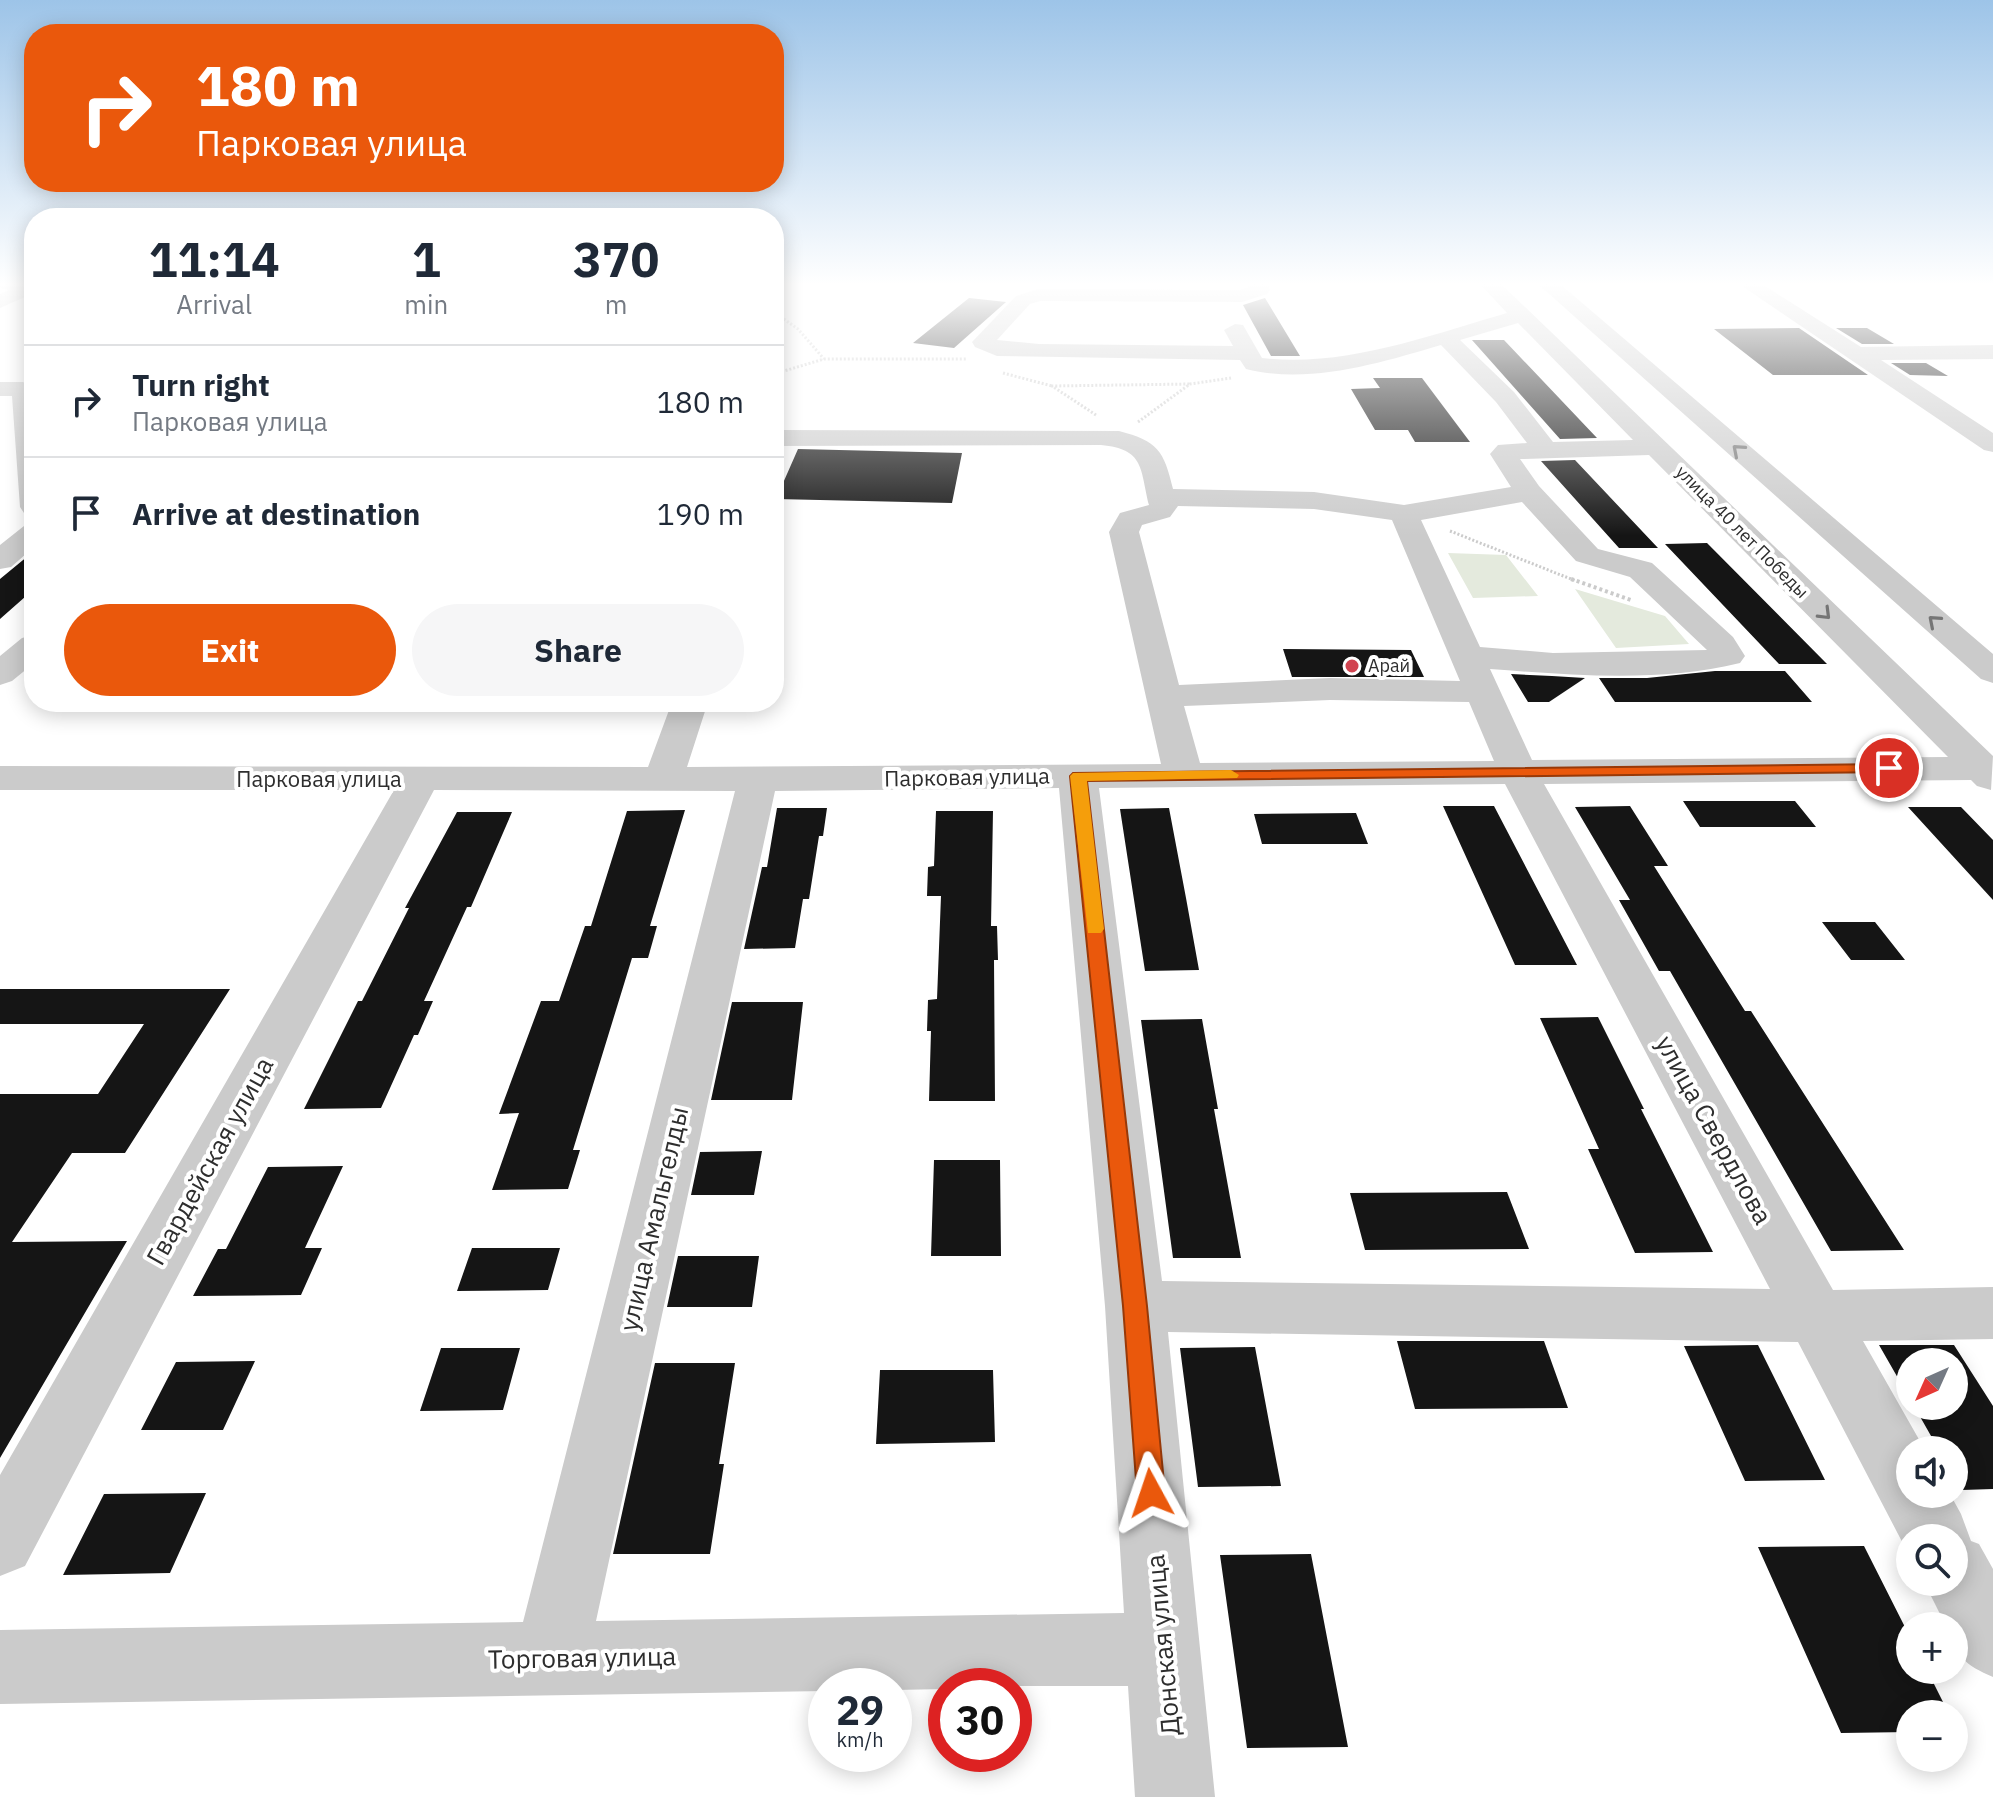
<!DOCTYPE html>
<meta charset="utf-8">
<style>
body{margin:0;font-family:"IBM Plex Sans",sans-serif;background:#f6f6f7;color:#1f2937;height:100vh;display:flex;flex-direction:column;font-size:30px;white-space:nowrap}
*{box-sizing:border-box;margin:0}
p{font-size:26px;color:#747a83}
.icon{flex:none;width:44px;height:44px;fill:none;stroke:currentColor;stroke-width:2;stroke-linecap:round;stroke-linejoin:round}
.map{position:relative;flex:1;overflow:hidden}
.side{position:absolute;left:24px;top:208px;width:760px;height:504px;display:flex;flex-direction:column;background:#fff;border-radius:32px;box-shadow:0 4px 20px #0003}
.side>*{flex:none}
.top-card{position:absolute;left:24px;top:24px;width:760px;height:168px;border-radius:32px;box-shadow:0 4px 20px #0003;background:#ea580c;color:#fff;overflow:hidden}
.needle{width:52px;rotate:225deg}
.tools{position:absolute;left:1896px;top:1348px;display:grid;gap:16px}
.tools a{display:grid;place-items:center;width:72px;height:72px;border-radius:50%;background:#fff;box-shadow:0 4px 20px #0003;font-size:40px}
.speed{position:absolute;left:808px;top:1668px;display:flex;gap:16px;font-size:40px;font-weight:700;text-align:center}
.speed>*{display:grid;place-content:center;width:104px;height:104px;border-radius:50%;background:#fff;box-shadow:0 4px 20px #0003;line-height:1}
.speed small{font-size:20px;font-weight:400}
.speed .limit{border:12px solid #d22;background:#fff;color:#111}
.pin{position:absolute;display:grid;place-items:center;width:68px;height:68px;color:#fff;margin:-34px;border:4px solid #fff;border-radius:50%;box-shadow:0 2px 8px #0007}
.me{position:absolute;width:88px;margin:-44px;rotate:355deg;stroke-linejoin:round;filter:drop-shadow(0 0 6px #0008)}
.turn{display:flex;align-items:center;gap:28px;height:168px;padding:0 40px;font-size:36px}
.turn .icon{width:104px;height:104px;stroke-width:2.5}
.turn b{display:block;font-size:56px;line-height:68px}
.eta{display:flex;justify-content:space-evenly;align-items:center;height:136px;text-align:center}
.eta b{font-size:48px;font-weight:700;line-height:56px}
.button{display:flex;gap:16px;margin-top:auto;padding:16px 40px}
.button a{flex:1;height:92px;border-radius:48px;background:#ea580c;color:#fff;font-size:32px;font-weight:700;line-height:92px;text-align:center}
.button a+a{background:#f6f6f7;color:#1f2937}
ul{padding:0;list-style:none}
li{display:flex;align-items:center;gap:24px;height:112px;padding:0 40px;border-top:2px solid #e0e1e3}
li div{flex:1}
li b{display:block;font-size:30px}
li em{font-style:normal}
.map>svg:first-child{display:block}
.green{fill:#e4eadd}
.building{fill:#151515}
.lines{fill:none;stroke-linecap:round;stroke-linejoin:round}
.path-far1{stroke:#cbcbcb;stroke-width:3;stroke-dasharray:2 2;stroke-linecap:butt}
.path{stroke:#cbcbcb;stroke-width:4;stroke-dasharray:3 3;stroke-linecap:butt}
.minor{fill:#cbcbcb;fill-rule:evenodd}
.oneway{stroke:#757575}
.route{fill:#ea580c;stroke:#983908;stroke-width:2}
.slow{fill:#f59e0b}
.poi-dot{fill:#d14450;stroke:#fff;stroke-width:3}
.labels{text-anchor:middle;stroke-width:8;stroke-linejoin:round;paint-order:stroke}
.far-street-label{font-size:18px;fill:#2e2e2e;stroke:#fff}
.far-poi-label{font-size:18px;fill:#2e2e2e;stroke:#fff;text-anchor:start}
.street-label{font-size:22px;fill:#2e2e2e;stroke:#fff}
.near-street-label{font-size:26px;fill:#2e2e2e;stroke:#fff}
</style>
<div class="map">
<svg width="1993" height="1797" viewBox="0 0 1993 1797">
<rect width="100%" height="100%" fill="#fff"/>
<path class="green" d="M1448 553 1506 555 1538 596 1473 598Z
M1575 589 1665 616 1689 644 1616 648Z"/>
<path class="building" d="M969 298 1006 302 954 348 913 343Z
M1265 298 1300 356H1271L1243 305Z
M1799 328 1868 375H1773L1714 329Z
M1836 328H1867L1894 344H1862Z
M1472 340H1504L1597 438 1560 439Z
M1891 363H1926L1948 376 1910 375Z
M1373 378H1422L1470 442H1415L1408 430H1375L1351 389 1380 388Z
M798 449 962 453 952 503 776 499Z
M1575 460 1658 548H1619L1541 461Z
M1707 543 1827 664H1779L1665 544Z
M34 551V589L0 619V579Z
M1283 649 1411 650 1424 677H1292Z
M1715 671H1785L1812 702H1615L1599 678H1647Z
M1511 674 1552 676 1585 678 1549 702H1528Z
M1683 801H1795L1816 827H1700Z
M1443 806H1494L1577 965H1515Z
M1630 806 1668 866H1654L1745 1011H1751L1904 1250 1831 1251 1670 971H1659L1619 900H1630L1575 807Z
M1908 807H1961L1993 840V900Z
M777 808H827L823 836H819L809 899H803L795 948 744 949 762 867H767Z
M1169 808 1186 898 1199 970 1145 971 1120 809Z
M685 810 650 926H657L648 958H632L573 1150H580L568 1189 492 1190 519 1113 499 1114 541 1001H559L585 926H591L627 811Z
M936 811H993L991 926H997L998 960H994L995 1101H929L931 1031H927L928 1000 937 999 941 896H927L928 867 934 866Z
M457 812H512L471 907H467L424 1001H433L418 1035H414L381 1108 304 1109 358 1001H362L409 908H405Z
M1356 813 1368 844H1262L1254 814Z
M1822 922H1875L1905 960H1851Z
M0 989H230L125 1153H72L12 1242 127 1241 0 1458V1094H98L144 1024H0Z
M732 1002H803L792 1100H711Z
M1598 1017 1644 1109H1641L1713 1252 1635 1253 1588 1149H1599L1540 1018Z
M1202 1019 1218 1109H1214L1241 1258H1173L1141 1020Z
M762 1151 754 1195H691L700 1152Z
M934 1160H1000L1001 1256H931Z
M343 1166 305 1248H322L301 1295 193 1296 218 1249H226L268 1167Z
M1507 1192 1529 1249 1365 1250 1350 1193Z
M472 1248H560L548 1290 457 1291Z
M678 1256H759L752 1307H667Z
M1397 1341H1544L1568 1408 1415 1409Z
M1758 1345 1825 1480 1745 1481 1684 1346Z
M1879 1345H1954L1993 1406V1489L1962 1490 1954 1475V1450H1939L1914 1406H1954V1362H1910V1399Z
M1255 1347 1281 1486 1198 1487 1180 1348Z
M441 1348H520L503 1410 420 1411Z
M255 1361 223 1430H141L176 1362Z
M655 1363H735L719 1464H724L710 1554H613Z
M880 1370H993L995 1442 876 1444Z
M206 1493 170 1573 63 1575 104 1494Z
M1864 1546 1910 1637V1670H1927L1949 1714H1910V1732L1841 1733 1758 1547Z
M1311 1554 1348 1747 1247 1748 1220 1555Z"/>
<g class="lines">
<path class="path-far1" d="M774 312 798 329 824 359
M1003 373 1052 386
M774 374 824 359H966
M1096 415 1052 386 1190 384
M1138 422 1190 384 1231 378
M1450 531 1576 581"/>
<path class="path" d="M1571 579 1631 600"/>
<path class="minor" d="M0 284H31L34 293 0 308V294L9 290 1 288Z
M1248 284H1268L1270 290 1267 294 1242 302 1040 301 1030 304 997 340 1039 344 1233 346 1224 330 1235 324 1243 325 1262 358C1344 368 1430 335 1507 313L1480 284H1501L1993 756 1991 790 1977 786 1971 780 1544 784 1833 1290 1993 1287V1339L1863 1341 1925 1450H1910V1494H1950L1961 1514 1971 1541 1979 1544 1993 1569V1677C1966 1665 1954 1658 1954 1626H1946L1924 1582H1954V1538H1910V1557L1798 1342 1168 1332 1215 1797H1135L1128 1686H946V1689L894 1690V1686H826V1691L0 1704V1630L523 1622 735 791 434 790 25 1566 0 1576V1475L394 790H0V766L648 767 672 702H708L687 767 1161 764 1109 532 1120 513 1149 505C1140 469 1145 449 1101 445L774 446V430L1119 431C1158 441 1164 451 1173 489L1314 492 1404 505 1511 487 1490 454 1498 445 1527 443 1496 402 1441 345C1380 363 1309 385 1246 369L1240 360 997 356 975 347 972 342 1016 296 1038 289 1240 290 1249 287ZM1518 323 1633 440 1553 442 1514 392 1460 340ZM1649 455 1948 757 1532 760 1490 669C1571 675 1660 683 1740 663L1745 656 1733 637 1652 563 1598 549 1539 486 1520 459ZM1522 502 1576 561 1630 577 1707 650 1553 653 1480 647 1421 520ZM1178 506 1314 509 1392 520 1460 681 1330 678 1179 685 1139 532 1142 525 1170 517ZM1330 700 1469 702 1494 761 1200 763 1184 706ZM1505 784 1770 1289 1162 1281 1099 788ZM1059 788 1105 1306 1124 1613 596 1621 775 791Z
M1538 284H1560L1993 654V683L1981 679Z
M1739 284H1762L1861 347 1993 345V359L1881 360 1993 433V452L1984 450Z
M0 382H23L34 388V516L24 513 20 507 12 396H0Z
M34 523V547L11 567 0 569V545L24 526Z
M34 635V663L12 681 0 685V656L22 638Z"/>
</g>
<defs><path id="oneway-chevron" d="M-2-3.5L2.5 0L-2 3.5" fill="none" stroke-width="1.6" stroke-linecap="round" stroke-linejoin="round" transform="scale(2)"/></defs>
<g class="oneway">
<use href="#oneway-chevron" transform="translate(1738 450) rotate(-139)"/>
<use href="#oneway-chevron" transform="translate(1825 614) rotate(45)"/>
<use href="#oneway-chevron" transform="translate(1934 621) rotate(-139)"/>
</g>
<linearGradient id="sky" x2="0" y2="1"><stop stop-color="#9dc4e8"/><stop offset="0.53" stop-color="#fff"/><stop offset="1" stop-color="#fff" stop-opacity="0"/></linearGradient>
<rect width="1993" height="536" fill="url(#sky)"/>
<path class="route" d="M1889 764 1897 768 1895 772 1087 781 1147 1306 1165 1493 1161 1503 1151 1507 1141 1503 1137 1493 1123 1306 1070 776 1073 773Z"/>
<path class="slow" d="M1231 770 1239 775 1237 778 1087 781 1104 929 1101 933H1088L1070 776 1073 773Z"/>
<circle class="poi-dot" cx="1352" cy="666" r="8"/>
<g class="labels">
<g class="far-street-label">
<text transform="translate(1742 532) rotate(45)" y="6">улица 40 лет Победы</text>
</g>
<g class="far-poi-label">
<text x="1368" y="672">Арай</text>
</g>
<g class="street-label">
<text transform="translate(967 777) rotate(-1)" y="8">Парковая улица</text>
<text x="319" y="787">Парковая улица</text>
</g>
<g class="near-street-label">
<text transform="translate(1714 1130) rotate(61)" y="9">улица Свердлова</text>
<text transform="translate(210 1161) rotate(-61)" y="9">Гвардейская улица</text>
<text transform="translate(654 1219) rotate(-77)" y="9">улица Амальгелды</text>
<text transform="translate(1163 1645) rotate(-95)" y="9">Донская улица</text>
<text transform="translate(582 1658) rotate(-1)" y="9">Торговая улица</text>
</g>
</g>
</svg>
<div class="tools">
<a><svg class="needle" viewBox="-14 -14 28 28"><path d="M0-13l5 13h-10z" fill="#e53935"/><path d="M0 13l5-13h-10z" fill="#747a83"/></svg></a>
<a><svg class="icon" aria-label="sound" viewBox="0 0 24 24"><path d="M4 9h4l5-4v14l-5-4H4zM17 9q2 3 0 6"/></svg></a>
<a><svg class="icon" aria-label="search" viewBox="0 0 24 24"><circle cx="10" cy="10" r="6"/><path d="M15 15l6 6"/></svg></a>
<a>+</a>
<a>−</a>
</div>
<div class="speed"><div>29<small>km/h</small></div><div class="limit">30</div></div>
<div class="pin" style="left:1889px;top:768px;background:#d93025"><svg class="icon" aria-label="arrive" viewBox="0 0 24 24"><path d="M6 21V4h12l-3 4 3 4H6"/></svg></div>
<svg class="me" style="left:1151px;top:1493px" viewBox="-20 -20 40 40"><path d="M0-17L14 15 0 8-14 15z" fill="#ea580c" stroke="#fff" stroke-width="4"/></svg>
<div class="top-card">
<div class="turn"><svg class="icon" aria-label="right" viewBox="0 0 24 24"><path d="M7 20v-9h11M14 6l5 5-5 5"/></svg><div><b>180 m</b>Парковая улица</div></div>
</div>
<section class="side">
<div class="eta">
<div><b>11:14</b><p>Arrival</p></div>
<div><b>1</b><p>min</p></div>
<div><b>370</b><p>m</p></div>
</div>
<ul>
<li><svg class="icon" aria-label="right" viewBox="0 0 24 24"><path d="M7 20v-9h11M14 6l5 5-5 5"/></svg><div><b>Turn right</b><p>Парковая улица</p></div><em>180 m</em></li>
<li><svg class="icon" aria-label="arrive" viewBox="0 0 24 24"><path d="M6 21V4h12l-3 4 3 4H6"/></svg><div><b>Arrive at destination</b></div><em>190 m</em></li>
</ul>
<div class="button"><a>Exit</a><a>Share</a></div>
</section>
</div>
